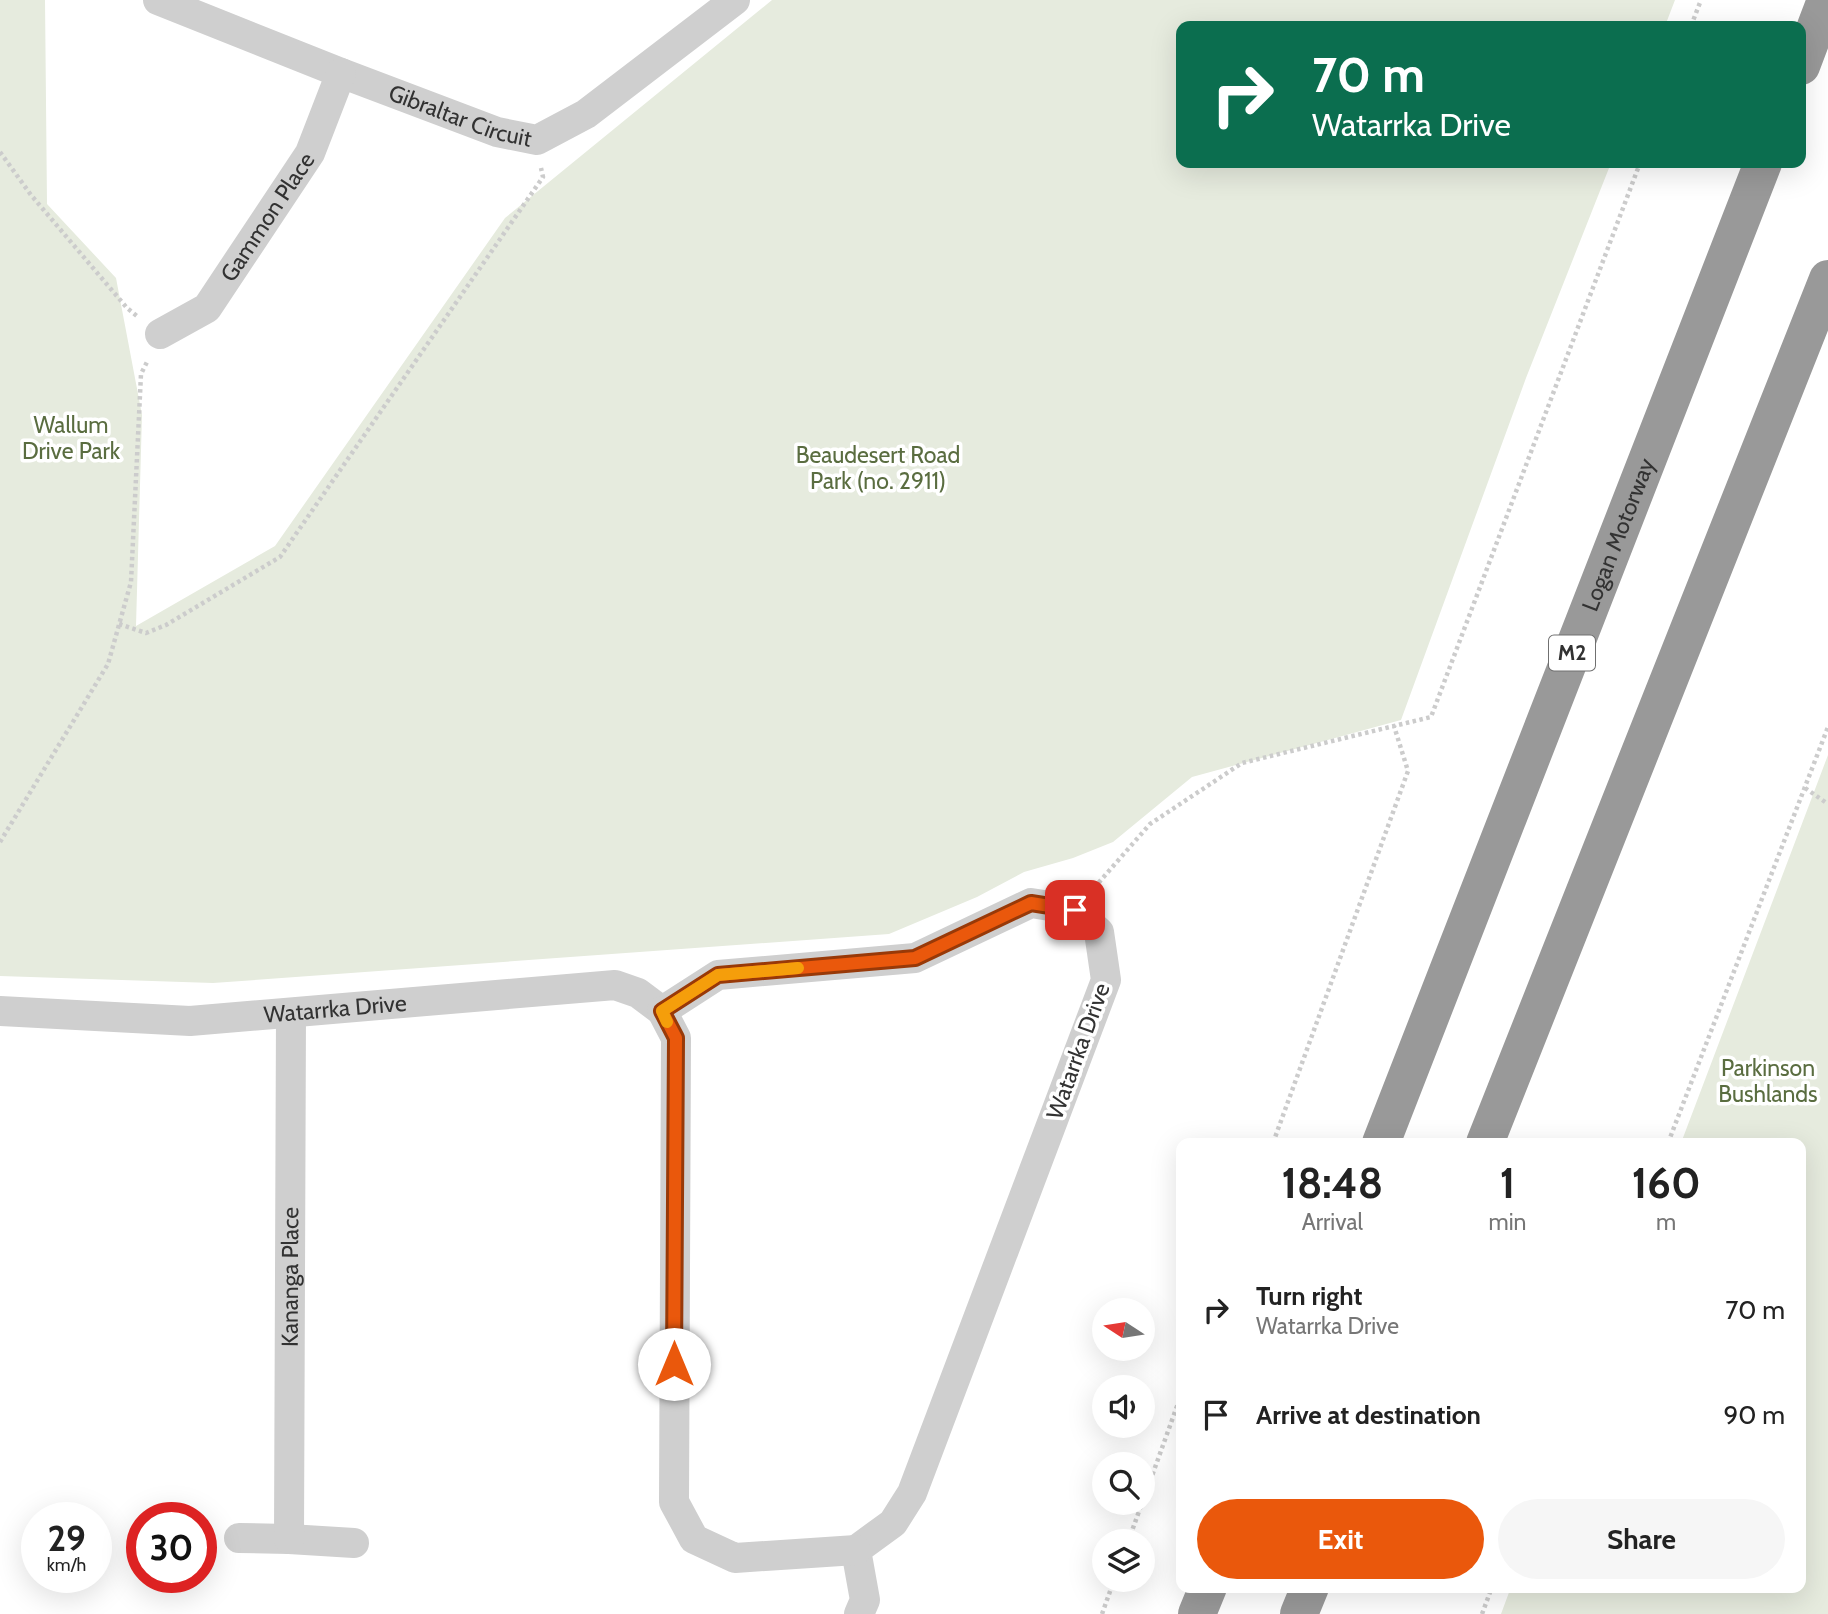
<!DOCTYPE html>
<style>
body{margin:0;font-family:Cabin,sans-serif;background:#f6f6f6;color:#222;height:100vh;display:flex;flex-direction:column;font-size:26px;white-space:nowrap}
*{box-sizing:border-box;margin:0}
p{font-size:23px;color:#767676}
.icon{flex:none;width:38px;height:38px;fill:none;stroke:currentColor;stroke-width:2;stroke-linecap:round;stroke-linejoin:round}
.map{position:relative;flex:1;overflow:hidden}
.drawer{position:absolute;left:1176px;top:1138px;width:630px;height:455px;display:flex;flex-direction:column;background:#fff;border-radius:14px;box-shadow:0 7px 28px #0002}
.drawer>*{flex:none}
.hud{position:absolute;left:1176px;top:21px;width:630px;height:147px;border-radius:14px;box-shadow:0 7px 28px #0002;background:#0b6e4f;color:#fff;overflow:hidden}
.needle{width:46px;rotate:282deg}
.fabs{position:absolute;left:1092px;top:1298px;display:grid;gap:14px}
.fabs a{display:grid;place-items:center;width:63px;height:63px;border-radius:50%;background:#fff;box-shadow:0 7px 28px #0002;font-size:35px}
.speed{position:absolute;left:21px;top:1502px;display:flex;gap:14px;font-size:35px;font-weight:700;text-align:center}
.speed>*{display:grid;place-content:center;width:91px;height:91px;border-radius:50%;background:#fff;box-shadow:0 7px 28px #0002;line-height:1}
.speed small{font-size:18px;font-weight:400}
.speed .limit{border:10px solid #d22;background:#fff;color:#111}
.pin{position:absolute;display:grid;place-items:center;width:60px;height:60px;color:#fff;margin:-30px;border-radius:14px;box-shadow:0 4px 10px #0006}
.me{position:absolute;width:77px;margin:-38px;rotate:0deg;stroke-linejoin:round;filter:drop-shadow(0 0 5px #0008)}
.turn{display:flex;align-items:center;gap:24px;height:147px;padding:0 21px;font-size:32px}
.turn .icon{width:91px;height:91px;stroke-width:2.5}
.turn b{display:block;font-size:49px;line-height:60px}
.eta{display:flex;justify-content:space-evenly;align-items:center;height:119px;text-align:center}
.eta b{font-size:42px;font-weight:800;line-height:49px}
.action{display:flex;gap:14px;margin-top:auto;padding:14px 21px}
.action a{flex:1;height:80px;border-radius:42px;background:#ea580c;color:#fff;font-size:28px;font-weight:800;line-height:80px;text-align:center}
.action a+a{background:#f6f6f6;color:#222}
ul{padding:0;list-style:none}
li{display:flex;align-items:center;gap:21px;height:105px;padding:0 21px}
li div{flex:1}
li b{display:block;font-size:26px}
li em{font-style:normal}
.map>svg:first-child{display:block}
.green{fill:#e6ebde}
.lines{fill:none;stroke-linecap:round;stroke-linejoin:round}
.path{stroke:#ccc;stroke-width:4.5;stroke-dasharray:3.5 3.5;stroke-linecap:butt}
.minor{stroke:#cfcfcf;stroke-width:30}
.motorway{stroke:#999;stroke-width:38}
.route-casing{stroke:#983908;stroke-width:18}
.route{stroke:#ea580c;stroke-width:12}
.slow{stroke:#f59e0b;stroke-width:12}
.labels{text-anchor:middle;stroke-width:7;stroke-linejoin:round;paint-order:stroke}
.shield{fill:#fff;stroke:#707070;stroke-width:2}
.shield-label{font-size:21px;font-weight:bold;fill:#323232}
.street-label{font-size:23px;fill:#323232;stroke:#fff}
.park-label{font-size:23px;fill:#5a6d40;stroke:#fff}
</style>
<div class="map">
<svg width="1828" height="1614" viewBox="0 0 1828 1614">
<rect width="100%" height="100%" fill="#fff"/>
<path class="green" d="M0 0H45L47 204 116 278 142 415 136 626 275 546 505 218 772 0H1675L1665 26H1181V163H1611L1526 378 1401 720 1192 777 1113 842 1073 858 1024 872 977 897 889 934 213 983 0 976Z
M1828 755V1614H1501L1511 1587H1801V1143H1681Z"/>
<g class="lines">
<path class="path" d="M1691 26 1701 0
M0 152 31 195 127 308 137 316
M119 624 146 633 166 625 280 557 543 177 541 168
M1805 788 1828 804
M0 842 108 664 131 582 141 374 148 360
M1094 888 1150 824 1242 763 1431 717 1640 163
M1273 1143 1408 771 1394 726
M1668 1143 1828 727
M1143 1501 1181 1395
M1128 1542 1142 1503
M1102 1614 1114 1580
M1482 1614 1492 1587"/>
<g class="minor">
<path id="s1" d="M158 0 341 73 497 132 537 140 586 114 735 0"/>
<path id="s2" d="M160 334 207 308 310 153 341 73"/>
<path id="s3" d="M0 1011 190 1021 615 985 638 993 662 1011 718 975 915 958 1031 903 1075 910 1099 932 1106 980 912 1493 893 1523 856 1550 865 1600 859 1614"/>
<path d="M662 1011 676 1038 674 1502 694 1539 735 1558 856 1550"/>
<path d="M239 1538 289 1539 354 1543"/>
<path id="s4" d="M289 1539 291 1013"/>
</g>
<g class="motorway">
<path d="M1801 66 1826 0"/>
<path id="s5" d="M1381 1143 1763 163"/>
<path d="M1485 1143 1828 279"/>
<path d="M1197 1614 1208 1587"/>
<path d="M1299 1614 1310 1587"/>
</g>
</g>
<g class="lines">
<defs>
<path id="route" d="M674 1364 676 1038 662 1011 718 975 915 958 1031 903 1075 910"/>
</defs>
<use href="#route" class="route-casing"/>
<use href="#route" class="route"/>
<path class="slow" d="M667 1022 662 1011 718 975 798 968"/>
</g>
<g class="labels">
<rect class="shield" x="1549" y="635.5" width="46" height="35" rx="5"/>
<g class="shield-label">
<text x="1572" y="660">M2</text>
</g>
<g class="street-label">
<text dy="8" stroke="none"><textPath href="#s1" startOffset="324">Gibraltar Circuit</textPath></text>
<text dy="8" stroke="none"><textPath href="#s2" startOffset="163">Gammon Place</textPath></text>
<text dy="8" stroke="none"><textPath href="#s5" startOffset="653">Logan Motorway</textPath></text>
<text dy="8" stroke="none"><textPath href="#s3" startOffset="336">Watarrka Drive</textPath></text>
<text transform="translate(1078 1051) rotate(-70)" y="8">Watarrka Drive</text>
<text dy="8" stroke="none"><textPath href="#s4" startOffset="262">Kananga Place</textPath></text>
</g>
<g class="park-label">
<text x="71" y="433">Wallum<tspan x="71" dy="26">Drive Park</tspan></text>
<text x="878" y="463">Beaudesert Road<tspan x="878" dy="26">Park (no. 2911)</tspan></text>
<text x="1768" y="1076">Parkinson<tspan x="1768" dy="26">Bushlands</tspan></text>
</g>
</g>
</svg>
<div class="fabs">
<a><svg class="needle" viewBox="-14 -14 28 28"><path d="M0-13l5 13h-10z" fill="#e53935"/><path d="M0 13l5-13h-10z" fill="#767676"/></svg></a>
<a><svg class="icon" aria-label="sound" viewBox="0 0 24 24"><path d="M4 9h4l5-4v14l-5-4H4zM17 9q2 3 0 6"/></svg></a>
<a><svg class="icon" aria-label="search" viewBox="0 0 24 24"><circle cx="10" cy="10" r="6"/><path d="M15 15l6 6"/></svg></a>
<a><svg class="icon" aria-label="layers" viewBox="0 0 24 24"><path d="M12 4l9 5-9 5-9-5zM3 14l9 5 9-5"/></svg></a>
</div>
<div class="speed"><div>29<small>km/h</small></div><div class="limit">30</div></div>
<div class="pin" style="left:1075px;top:910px;background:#d93025"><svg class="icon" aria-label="arrive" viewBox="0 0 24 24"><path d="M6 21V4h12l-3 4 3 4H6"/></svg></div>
<svg class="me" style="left:674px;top:1364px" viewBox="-20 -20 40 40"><circle r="19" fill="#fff"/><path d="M0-13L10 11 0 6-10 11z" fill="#ea580c"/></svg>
<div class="hud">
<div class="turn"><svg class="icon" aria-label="right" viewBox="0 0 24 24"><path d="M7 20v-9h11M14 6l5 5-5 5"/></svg><div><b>70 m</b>Watarrka Drive</div></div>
</div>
<section class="drawer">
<div class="eta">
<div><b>18:48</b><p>Arrival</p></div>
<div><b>1</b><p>min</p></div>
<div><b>160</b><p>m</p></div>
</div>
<ul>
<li><svg class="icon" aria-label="right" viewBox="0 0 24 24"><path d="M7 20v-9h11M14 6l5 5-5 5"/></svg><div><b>Turn right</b><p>Watarrka Drive</p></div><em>70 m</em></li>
<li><svg class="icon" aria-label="arrive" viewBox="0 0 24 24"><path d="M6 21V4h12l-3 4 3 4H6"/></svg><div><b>Arrive at destination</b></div><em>90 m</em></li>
</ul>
<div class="action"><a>Exit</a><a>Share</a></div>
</section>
</div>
